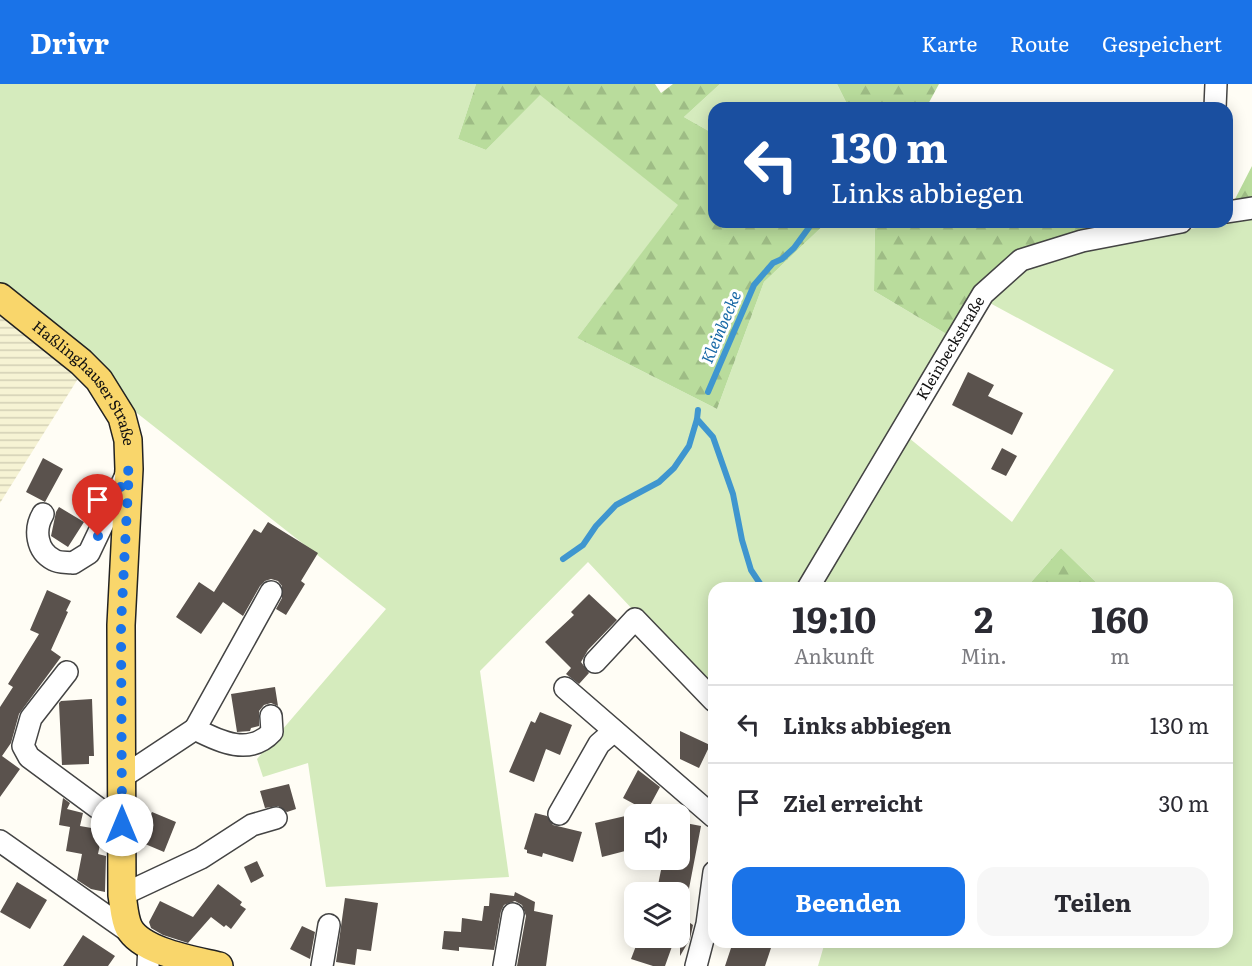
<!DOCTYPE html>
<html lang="de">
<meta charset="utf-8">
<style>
body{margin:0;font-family:Literata,serif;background:#f7f7f7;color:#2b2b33;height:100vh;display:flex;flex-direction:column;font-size:22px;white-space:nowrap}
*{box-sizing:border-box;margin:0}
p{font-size:20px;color:#7c7c81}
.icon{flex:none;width:33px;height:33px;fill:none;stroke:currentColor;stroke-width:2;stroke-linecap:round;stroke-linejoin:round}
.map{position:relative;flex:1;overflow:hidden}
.sheet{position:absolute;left:708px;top:498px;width:525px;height:366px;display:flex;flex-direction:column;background:#fff;border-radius:18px;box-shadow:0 3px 15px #0003}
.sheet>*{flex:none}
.guide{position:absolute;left:708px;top:18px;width:525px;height:126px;border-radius:18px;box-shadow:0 3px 15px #0003;background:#1a4fa0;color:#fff;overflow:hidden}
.controls{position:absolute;left:624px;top:720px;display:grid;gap:12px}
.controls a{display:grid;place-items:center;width:66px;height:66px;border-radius:12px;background:#fff;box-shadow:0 3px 15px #0003;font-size:30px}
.pin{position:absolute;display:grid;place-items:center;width:51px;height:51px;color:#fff;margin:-62px -26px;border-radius:50% 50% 50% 0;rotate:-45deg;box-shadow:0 0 6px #0007}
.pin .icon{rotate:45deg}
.me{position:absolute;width:66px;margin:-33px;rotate:0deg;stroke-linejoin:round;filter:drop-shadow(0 0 4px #0008)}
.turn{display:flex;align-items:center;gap:21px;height:126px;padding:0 24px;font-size:27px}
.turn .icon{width:78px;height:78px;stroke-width:2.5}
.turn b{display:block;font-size:42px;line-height:51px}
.eta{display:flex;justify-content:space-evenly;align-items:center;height:102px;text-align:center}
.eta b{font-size:36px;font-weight:700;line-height:42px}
.cta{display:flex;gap:12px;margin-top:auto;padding:12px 24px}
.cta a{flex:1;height:69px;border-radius:18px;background:#1a73e8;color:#fff;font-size:24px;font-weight:700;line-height:69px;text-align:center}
.cta a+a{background:#f7f7f7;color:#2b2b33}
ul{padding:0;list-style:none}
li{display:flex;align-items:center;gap:18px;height:78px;padding:0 24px;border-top:2px solid #e1e1e2}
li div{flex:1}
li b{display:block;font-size:22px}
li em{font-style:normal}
header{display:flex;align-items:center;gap:36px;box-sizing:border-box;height:84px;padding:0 30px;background:#1a73e8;color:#fff}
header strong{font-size:28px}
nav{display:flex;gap:33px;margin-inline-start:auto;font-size:21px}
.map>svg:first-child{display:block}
.farmland{fill:url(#farmland-rules)}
.grass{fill:#d5ebbd}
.forest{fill:url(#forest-firs)}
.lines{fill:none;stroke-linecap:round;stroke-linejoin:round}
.stream{stroke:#3f96cf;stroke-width:6}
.building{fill:#5a524d}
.minor-casing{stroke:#444;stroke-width:24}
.major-casing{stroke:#222;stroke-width:30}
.minor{stroke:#fff;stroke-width:21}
.major{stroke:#f9d66b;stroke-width:27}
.route{stroke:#1a73e8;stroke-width:10;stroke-dasharray:0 18}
.labels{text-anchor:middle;stroke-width:6;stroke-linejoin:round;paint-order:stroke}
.street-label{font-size:15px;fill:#111;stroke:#fff}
.water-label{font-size:16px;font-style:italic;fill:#1768a6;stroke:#fff}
</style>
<header>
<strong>Drivr</strong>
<nav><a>Karte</a><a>Route</a><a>Gespeichert</a></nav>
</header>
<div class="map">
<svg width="1252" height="882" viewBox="0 0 1252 882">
<defs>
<pattern id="farmland-rules" width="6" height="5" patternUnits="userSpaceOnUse" patternTransform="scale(1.5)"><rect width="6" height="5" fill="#f6f3d4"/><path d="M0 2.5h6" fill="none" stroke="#d2cfb5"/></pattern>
<pattern id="forest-firs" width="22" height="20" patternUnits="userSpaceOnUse" patternTransform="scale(1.5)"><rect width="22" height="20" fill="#b9dc9c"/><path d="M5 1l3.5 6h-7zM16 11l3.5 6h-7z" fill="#9ebc85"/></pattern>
</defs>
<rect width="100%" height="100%" fill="#fffdf5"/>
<path class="farmland" d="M0 224 79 293 0 419Z"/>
<path class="grass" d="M0 0H476L458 55 486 66 540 10 679 121 577 254 717 325 764 198 827 138H875L874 207 948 251 895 345 796 504H714V612L588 478 480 587 509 793 326 803 308 679 263 693 257 675 386 525 128 322 0 203Z
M720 0H837L849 24H714V50L684 33Z
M1252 134V882H818L825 858H1227V504H1102L1061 464 1026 504H832L819 497 909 354 1012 438 1114 286 988 218 1024 180 1094 162Z"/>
<path class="forest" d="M476 0H655L661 9 673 0H720L684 33 714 50V138H827L764 198 717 325 577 254 678 121 540 11 486 66 458 55Z
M837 0H939L926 24H849Z
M1252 82V116L1233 119Z
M875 138H1140L1018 173 948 251 874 207Z
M1061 464 1102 504H1026Z"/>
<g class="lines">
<path class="stream" d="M708 308 754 201 773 179 782 175 794 164 813 138
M697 335 713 353 733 410 742 456 751 486 763 504
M563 475 583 461 596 442 616 421 659 398 674 384 689 362 697 335 698 326"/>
</g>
<path class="building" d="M968 288 994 301 988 312 1023 329 1012 351 952 321Z
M1002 364 1017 372 1006 392 991 385Z
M43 374 63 385 45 418 26 408Z
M59 423 84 438 68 463 51 452 56 428Z
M268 438 318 469 301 497 305 500 286 531 276 525 282 514V502L278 497 271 495 265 497 260 502 243 532 223 518 201 550 176 533 199 498 214 508 254 445 261 449Z
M47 506 71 517 66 527 68 528 51 566 61 573 19 630 11 659 2 672 20 685 0 713V623L13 603 8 600 39 550 30 546Z
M589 510 617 536 588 566 581 578 589 589 579 600 566 590 571 584 545 558 574 531 571 528Z
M275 603 278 622 271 619 264 621 259 627V642L251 644 250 647 237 648 231 610Z
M92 615 94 672H89V680L62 681 59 619 61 617Z
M540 628 572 641 560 671 546 665 534 698 509 688 531 637 535 639Z
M680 647 710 661 699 684 680 675Z
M638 686 660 703 647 727 623 714Z
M289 700 296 725 287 728 278 722 265 724 260 707Z
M63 714 70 719 67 725 83 729 80 742 103 746 98 770 106 772 105 808 91 805 77 796 82 770 66 767 70 743 59 741Z
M152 728 176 738 164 768 138 757Z
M535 729 547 732 553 741 582 748 573 778 543 769 542 773 527 769V766L524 765Z
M634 730V748L629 766 602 773 595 739Z
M680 738 701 742 687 815H680V808L657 806 662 781 680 784Z
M257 777 264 792 251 799 244 783Z
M17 798 47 816 30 845 0 828Z
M218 800 242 818 240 821 246 825 231 845 226 841 224 843 211 833 188 859 163 851 151 844 149 838 160 817 193 833Z
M515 808 535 818 534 827 553 831 546 882H517L526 832 522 821 515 817 504 821 501 827 494 866 459 863V867L442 865 444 847 461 848 462 834 482 837 484 822H489L490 809 514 812Z
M345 814 378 819 371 867 357 865 355 881 336 878Z
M680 832 693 841 690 855 680 872Z
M302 842 315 848 310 875 290 865Z
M83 851 115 872 108 882H63Z
M639 854H675L665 882H653L631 875Z
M733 858H754L771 864 765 882H725Z"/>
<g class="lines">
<defs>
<g id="minor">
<path d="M1215 24 1216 0"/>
<path d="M1227 128 1252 124"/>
<path d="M43 430C34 445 36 467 54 476 59 479 68 478 73 479L89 469 127 389"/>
<path id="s1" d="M808 504 983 210 1021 176 1082 157 1181 138"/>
<path d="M595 578 635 535 714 617"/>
<path d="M67 588 31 634 23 662 29 673 121 741"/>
<path d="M565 604 714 733"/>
<path d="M271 632 272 648C250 672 220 658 195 645L271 508"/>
<path d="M121 694 195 645"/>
<path d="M559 730 599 660 614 647"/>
<path d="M0 757 135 852"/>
<path d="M122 811 201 774 252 741 276 734"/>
<path d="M148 882 149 861"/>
<path d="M322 882 329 841"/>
<path d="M504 882 513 830"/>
<path d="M696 882 707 840 714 788"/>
</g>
<g id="major">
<path id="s2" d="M0 213 81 278 99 296 122 333 128 356 129 385 121 541 122 811C124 822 124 834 129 844 142 868 194 876 219 882"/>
</g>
</defs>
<use href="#minor" class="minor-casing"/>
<use href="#major" class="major-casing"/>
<use href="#minor" class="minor"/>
<use href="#major" class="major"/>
</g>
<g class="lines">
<path class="route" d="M98 452 129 385 121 541 122 741"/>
</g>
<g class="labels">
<g class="street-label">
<text dy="5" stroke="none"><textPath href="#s1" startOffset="279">Kleinbeckstraße</textPath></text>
<text dy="5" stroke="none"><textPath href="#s2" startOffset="123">Haßlinghauser Straße</textPath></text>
</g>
<g class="water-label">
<text transform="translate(721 243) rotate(-67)" y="6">Kleinbecke</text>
</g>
</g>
</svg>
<div class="controls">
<a><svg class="icon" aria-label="sound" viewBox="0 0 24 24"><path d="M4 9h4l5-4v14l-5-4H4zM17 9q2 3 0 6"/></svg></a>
<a><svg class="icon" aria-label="layers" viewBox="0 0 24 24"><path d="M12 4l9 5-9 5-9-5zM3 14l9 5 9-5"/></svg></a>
</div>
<div class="pin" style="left:98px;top:452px;background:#d93025"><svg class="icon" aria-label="arrive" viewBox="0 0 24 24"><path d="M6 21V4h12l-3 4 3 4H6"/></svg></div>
<svg class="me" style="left:122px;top:741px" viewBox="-20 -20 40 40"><circle r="19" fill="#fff"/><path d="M0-13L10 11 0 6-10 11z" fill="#1a73e8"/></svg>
<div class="guide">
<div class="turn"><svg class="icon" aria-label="left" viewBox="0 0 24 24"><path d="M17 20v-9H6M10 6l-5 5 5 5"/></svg><div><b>130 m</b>Links abbiegen</div></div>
</div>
<section class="sheet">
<div class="eta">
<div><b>19:10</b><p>Ankunft</p></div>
<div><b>2</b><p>Min.</p></div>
<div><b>160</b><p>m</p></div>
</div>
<ul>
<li><svg class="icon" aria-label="left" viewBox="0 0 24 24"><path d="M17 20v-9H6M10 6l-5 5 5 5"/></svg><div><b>Links abbiegen</b></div><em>130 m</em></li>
<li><svg class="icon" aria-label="arrive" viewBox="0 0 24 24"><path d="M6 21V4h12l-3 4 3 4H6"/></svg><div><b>Ziel erreicht</b></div><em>30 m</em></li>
</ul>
<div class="cta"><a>Beenden</a><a>Teilen</a></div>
</section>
</div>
